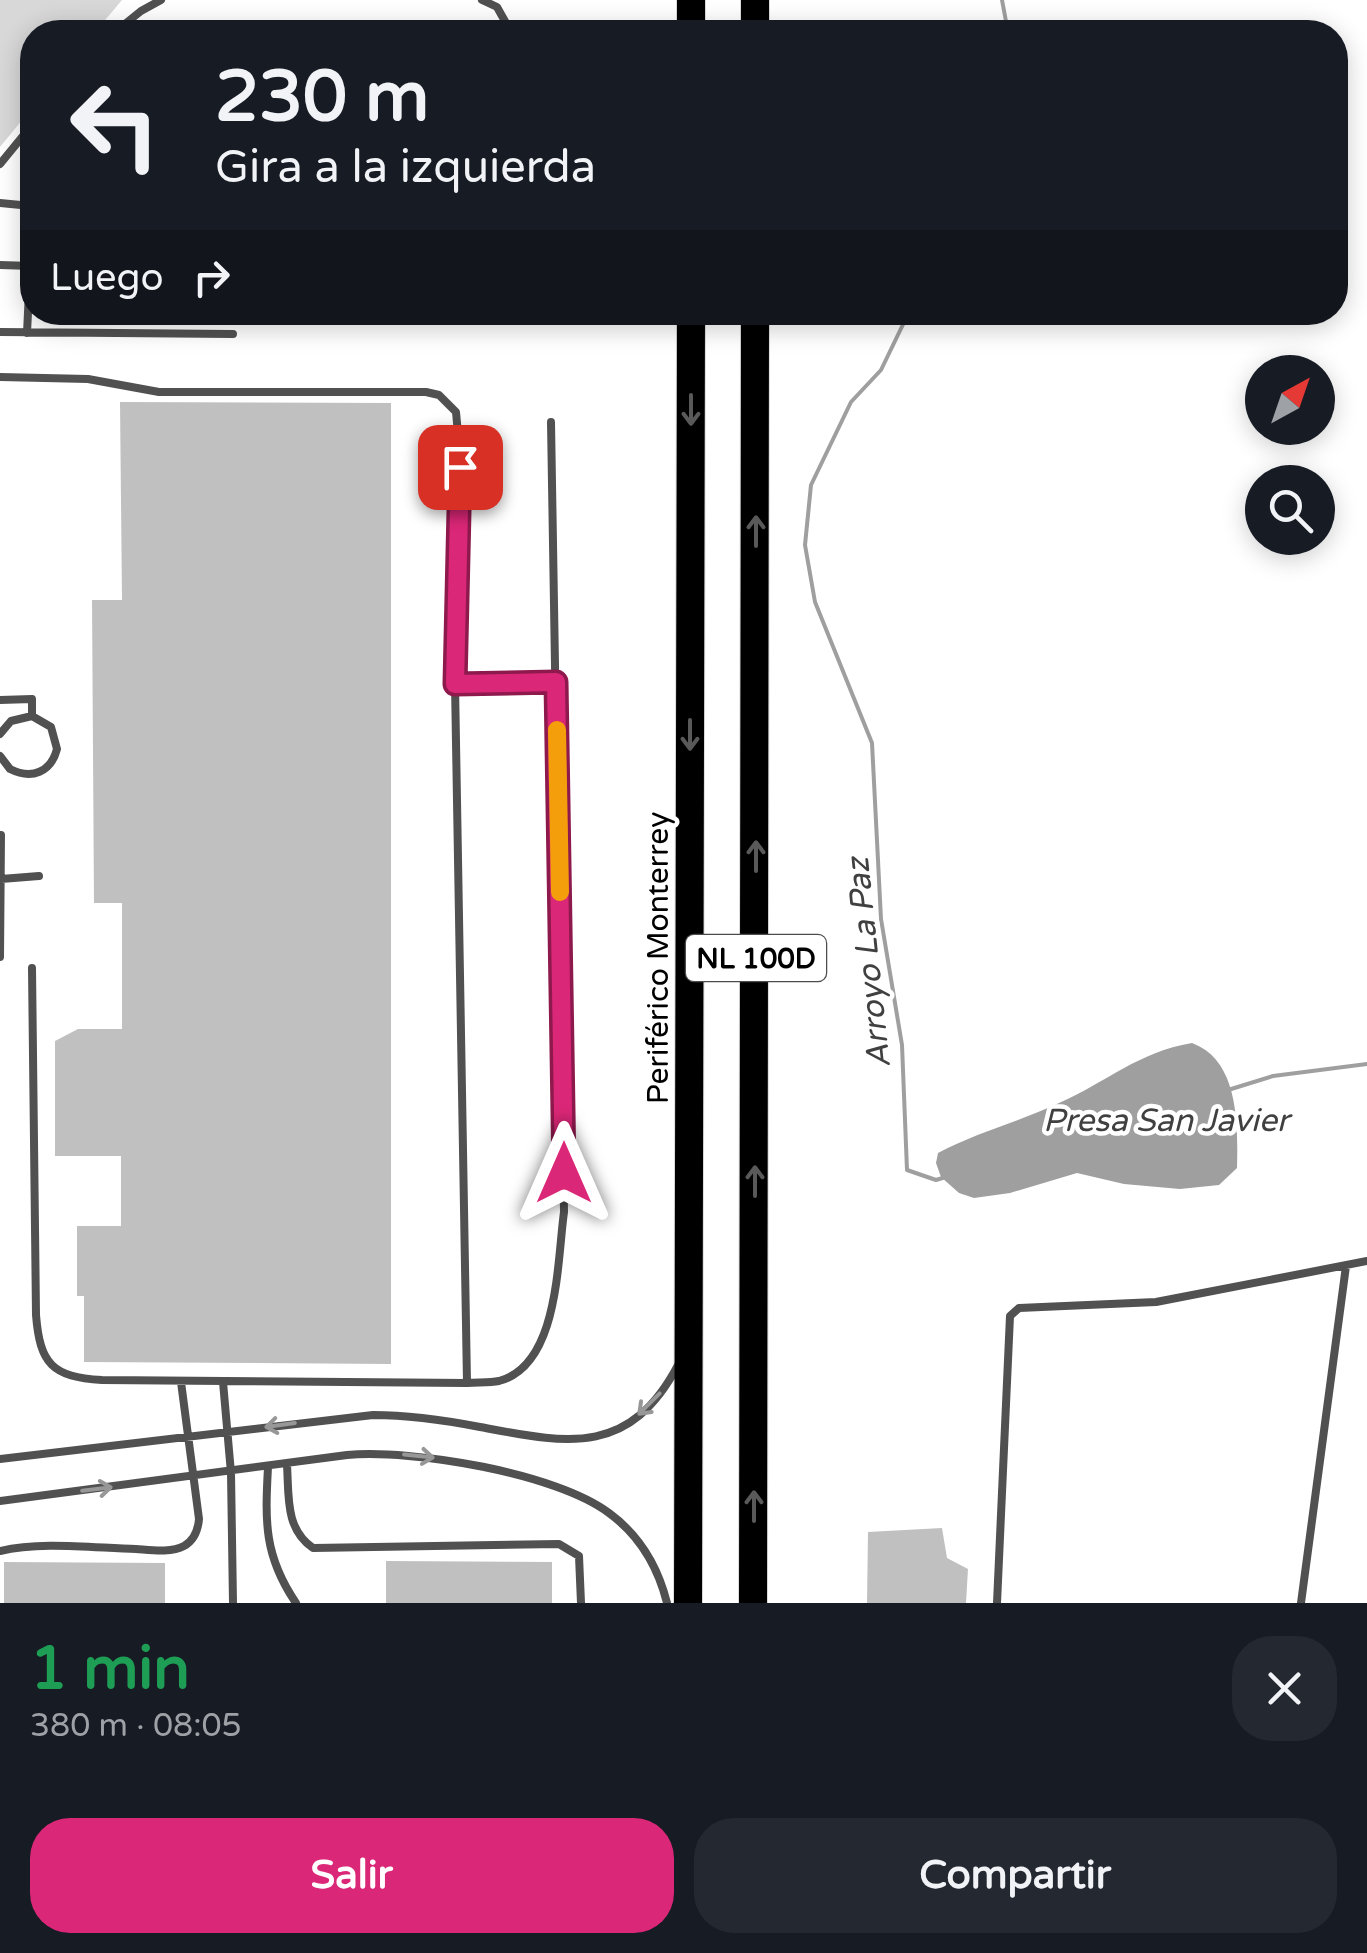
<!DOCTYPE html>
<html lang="es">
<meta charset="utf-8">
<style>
body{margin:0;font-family:"Varela Round",sans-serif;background:#242831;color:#f1f3f6;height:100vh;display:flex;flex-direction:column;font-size:38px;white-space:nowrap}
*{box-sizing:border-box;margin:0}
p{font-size:32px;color:#9ea1a6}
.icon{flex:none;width:55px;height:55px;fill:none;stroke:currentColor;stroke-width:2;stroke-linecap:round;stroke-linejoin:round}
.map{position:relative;height:1603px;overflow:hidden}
.details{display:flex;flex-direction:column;background:#171b24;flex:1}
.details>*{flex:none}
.hud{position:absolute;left:20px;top:20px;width:1328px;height:305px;border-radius:40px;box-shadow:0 5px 25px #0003;background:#171b24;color:#f1f3f6;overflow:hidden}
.needle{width:65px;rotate:40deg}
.controls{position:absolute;left:1245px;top:355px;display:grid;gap:20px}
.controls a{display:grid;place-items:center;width:90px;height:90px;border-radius:50%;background:#171b24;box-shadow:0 5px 25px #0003;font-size:50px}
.pin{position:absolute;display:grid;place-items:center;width:85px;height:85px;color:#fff;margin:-42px;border-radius:20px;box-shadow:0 5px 15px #0006}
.me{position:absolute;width:110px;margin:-55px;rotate:0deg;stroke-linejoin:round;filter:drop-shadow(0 0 8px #0008)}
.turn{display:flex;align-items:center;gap:35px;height:210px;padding:0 30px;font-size:45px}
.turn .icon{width:130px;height:130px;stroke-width:2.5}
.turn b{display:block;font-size:70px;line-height:85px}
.then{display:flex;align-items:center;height:95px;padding:0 30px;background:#0003;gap:20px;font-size:38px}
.round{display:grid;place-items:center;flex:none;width:105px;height:105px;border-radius:40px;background:#242831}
.headline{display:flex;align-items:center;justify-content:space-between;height:170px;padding:0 30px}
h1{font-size:60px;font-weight:700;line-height:75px;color:#1e9e55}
.button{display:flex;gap:20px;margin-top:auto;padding:20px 30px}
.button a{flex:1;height:115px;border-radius:40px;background:#db2777;color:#fff;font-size:40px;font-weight:700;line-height:115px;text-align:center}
.button a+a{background:#242831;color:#f1f3f6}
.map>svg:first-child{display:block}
.green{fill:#d8d8d8}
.water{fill:#9f9f9f}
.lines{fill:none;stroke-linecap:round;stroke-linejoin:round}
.stream{stroke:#9f9f9f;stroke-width:4}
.building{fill:#c0c0c0}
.highway-casing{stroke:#dbdbdb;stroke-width:30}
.lane{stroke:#515151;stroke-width:8}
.highway{stroke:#000;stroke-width:28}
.oneway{stroke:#595959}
.oneway2{stroke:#979797}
.route-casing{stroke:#8e194d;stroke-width:25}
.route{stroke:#db2777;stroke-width:18}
.slow{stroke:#f59e0b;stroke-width:18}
.labels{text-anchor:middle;stroke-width:9;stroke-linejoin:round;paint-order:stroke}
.shield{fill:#fff;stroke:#4c4c4c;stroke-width:2.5}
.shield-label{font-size:28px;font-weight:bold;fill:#000}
.street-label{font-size:30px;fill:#000;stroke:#fff}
.water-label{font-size:32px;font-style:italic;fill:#404040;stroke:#fff}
</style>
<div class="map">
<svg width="1367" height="1603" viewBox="0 0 1367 1603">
<rect width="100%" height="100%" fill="#fff"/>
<path class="green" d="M0 0H122L95 32H32V108L0 147Z"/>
<path class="water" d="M1192 1043C1239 1060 1238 1125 1237 1168L1219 1185 1180 1189 1124 1184 1077 1173 1010 1193 974 1198 959 1193 941 1177 936 1163 938 1153C977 1132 1019 1122 1059 1103 1107 1082 1138 1052 1192 1043Z"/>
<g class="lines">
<path class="stream" d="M1002 0 1008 32
M909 312 881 370 851 402 811 485 805 545 815 602 872 743 881 919 902 1045 907 1170 936 1180 946 1177
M1228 1090 1273 1076 1367 1064"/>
</g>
<path class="building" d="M120 402 391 403V1364L84 1362V1296H77V1226H121V1156H55V1041L78 1029H122V903H94L92 600H122Z
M942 1528 947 1558 968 1569 966 1603H867L868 1532Z
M386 1561 552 1562V1603H386Z
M4 1562 165 1563V1603H4Z"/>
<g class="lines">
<defs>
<path id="highway" d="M755 0V32
M691 32V0
M688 1603 691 312
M753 1603 755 312"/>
</defs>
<use href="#highway" class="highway-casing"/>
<path class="lane" d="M482 0 497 7 511 32
M115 32 141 11 161 0
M0 164 32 125
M0 203 31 206 32 210
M0 265 31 266
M0 332 233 334
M27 333 32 230
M0 377 88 379 159 392H426L439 395 456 412 461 467 455 684 467 1383
M455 684 557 682
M0 700 32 699V716
M0 734 11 721 32 716 51 727 57 749C51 772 32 780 10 769L0 756
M1 879 39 876
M0 957 1 835
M32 968 36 1315C40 1364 52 1377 102 1380L467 1383C477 1382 489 1383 499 1381 559 1365 557 1262 564 1212L551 422
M223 1382 231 1473 233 1603
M0 1459 373 1415C409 1415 444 1420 480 1427 566 1443 629 1458 678 1365
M287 1465C289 1496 285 1529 313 1548L559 1544 579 1556 581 1603
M268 1467C265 1522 264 1556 296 1603
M0 1501 347 1455C413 1449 556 1473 609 1513 639 1535 658 1567 667 1603
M0 1551C40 1541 95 1548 136 1549 151 1550 171 1553 184 1546 195 1540 198 1530 199 1519L181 1382
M997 1603 1010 1316 1019 1308 1156 1302 1367 1261
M1301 1603 1346 1266"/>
<use href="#highway" class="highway"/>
</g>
<defs><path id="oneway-shaft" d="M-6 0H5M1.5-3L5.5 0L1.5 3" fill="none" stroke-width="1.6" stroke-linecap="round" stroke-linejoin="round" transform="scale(2.5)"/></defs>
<g class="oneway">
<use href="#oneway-shaft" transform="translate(691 410) rotate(90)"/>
<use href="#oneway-shaft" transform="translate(756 531) rotate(-90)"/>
<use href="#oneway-shaft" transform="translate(690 735) rotate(90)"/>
<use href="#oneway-shaft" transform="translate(756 856) rotate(-90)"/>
<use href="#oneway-shaft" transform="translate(755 1181) rotate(-90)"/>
<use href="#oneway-shaft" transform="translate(754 1506) rotate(-90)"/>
</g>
<g class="oneway2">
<use href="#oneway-shaft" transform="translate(649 1404) rotate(135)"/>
<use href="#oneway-shaft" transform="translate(280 1425) rotate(172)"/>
<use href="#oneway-shaft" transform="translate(419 1456) rotate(6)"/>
<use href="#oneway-shaft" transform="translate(97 1489) rotate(-7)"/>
</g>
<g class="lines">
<defs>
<path id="route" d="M460 467 455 684 556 682 564 1173"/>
</defs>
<use href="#route" class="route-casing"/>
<use href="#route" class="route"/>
<path class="slow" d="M557 730 560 892"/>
</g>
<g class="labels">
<rect class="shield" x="686" y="935" width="140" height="46" rx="8"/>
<g class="shield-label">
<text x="756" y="968">NL 100D</text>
</g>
<g class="street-label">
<text transform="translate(658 958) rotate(-90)" y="10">Periférico Monterrey</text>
</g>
<g class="water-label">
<text transform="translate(868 963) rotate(-96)" y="11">Arroyo La Paz</text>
<text x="1166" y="1131">Presa San Javier</text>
</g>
</g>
</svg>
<div class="controls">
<a><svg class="needle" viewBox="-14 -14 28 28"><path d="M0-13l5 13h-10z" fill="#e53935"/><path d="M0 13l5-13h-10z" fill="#9ea1a6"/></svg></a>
<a><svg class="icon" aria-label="search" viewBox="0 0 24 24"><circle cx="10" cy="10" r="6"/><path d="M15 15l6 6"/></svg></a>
</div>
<div class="pin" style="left:460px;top:467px;background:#d93025"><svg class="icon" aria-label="arrive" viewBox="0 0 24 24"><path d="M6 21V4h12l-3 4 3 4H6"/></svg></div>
<svg class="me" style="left:564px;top:1173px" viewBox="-20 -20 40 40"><path d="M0-17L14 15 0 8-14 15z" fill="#db2777" stroke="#fff" stroke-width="4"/></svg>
<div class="hud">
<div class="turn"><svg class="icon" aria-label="left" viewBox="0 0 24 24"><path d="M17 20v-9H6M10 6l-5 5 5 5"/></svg><div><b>230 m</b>Gira a la izquierda</div></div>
<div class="then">Luego<svg class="icon" aria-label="right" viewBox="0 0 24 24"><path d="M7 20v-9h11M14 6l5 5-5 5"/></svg></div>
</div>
</div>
<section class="details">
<div class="headline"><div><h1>1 min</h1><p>380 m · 08:05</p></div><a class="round"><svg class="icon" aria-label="close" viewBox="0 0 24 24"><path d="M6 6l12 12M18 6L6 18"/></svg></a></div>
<div class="button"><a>Salir</a><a>Compartir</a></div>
</section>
